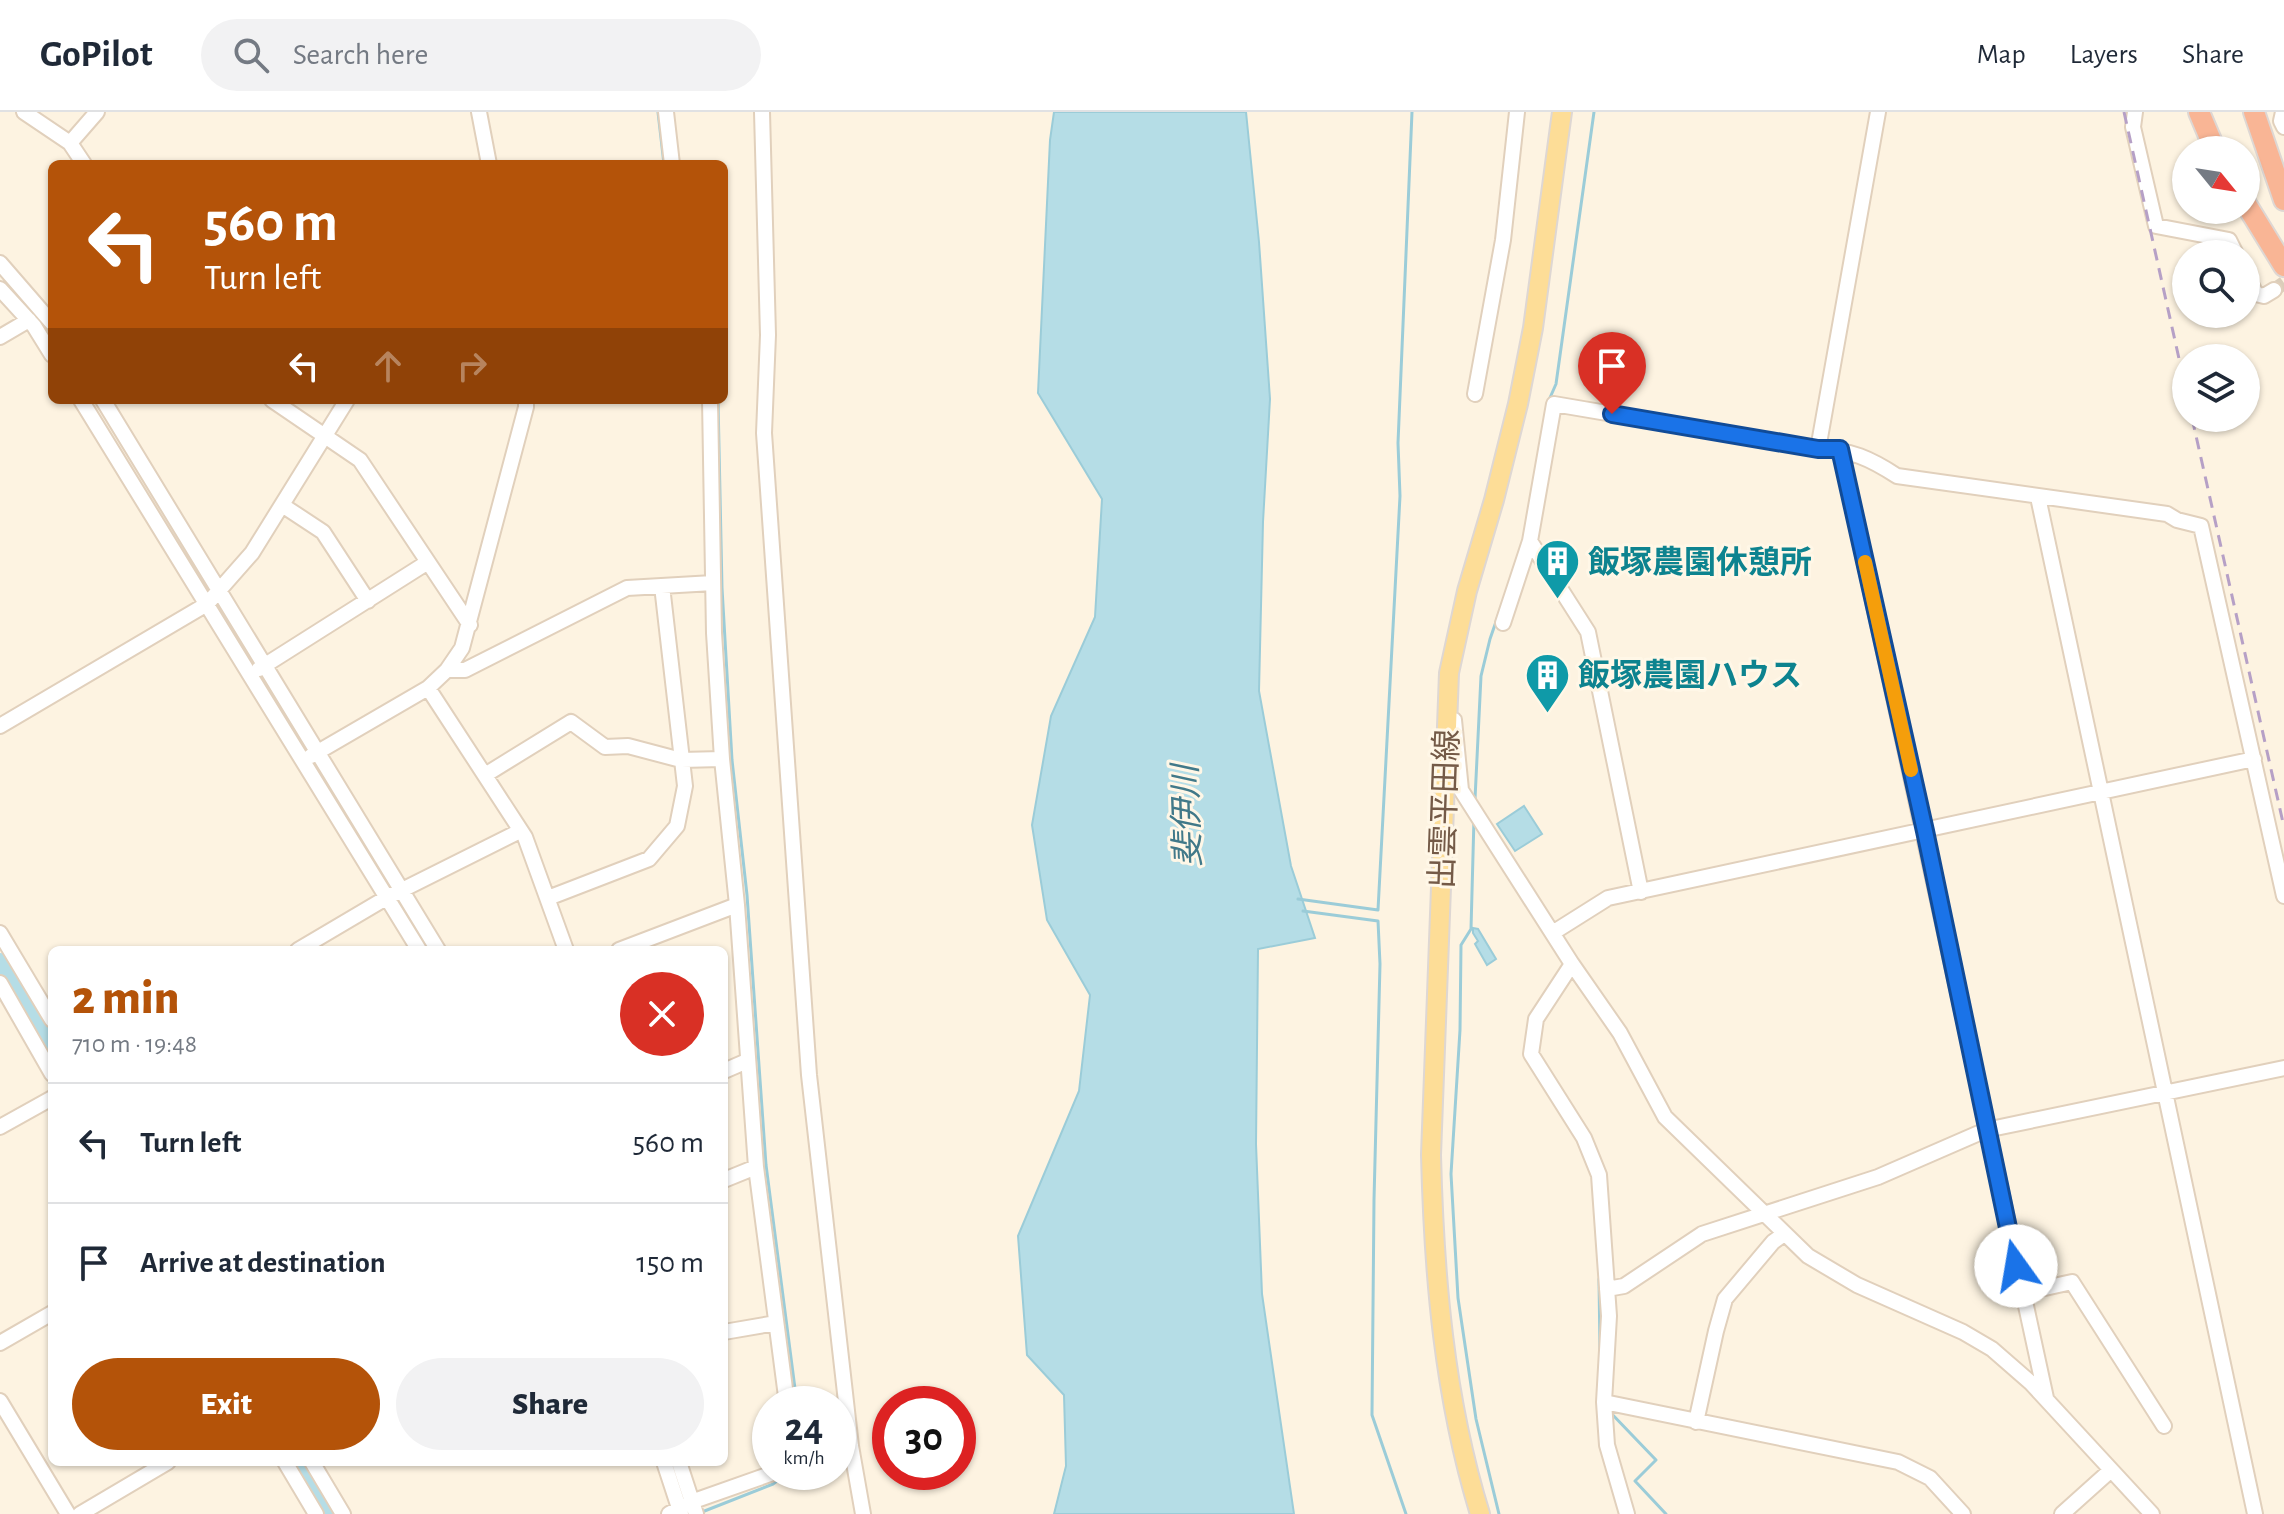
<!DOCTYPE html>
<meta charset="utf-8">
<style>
body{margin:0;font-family:"Alegreya Sans","Noto Sans JP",sans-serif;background:#f2f2f3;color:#1f2937;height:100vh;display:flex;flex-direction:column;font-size:30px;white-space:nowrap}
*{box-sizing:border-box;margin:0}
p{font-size:26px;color:#747a83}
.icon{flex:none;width:44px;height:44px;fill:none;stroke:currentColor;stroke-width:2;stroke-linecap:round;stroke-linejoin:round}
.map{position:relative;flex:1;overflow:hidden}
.side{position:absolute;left:48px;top:834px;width:680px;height:520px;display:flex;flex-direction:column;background:#fff;border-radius:12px;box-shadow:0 2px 6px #0004}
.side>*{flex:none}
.guide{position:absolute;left:48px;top:48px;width:680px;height:244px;border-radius:12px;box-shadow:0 2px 6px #0004;background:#b45309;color:#fff;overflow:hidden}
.needle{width:52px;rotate:120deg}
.fabs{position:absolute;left:2172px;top:24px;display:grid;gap:16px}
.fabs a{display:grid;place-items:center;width:88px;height:88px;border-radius:50%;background:#fff;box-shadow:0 2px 6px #0004;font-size:40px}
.speed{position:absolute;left:752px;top:1274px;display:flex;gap:16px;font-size:40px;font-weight:700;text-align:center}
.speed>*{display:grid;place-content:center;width:104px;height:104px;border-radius:50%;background:#fff;box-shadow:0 2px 6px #0004;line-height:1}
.speed small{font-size:20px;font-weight:400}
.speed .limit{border:12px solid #d22;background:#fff;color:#111}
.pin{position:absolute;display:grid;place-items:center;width:68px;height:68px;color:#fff;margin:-82px -34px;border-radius:50% 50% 50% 0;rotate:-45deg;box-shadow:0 0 8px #0007}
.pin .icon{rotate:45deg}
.me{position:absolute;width:88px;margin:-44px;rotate:347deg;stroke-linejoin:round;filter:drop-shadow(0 0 6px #0008)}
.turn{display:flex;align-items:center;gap:28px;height:168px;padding:0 24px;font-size:36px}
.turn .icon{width:104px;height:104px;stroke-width:2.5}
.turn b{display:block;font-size:56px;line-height:68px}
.lanes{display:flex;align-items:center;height:76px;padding:0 24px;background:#0003;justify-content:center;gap:40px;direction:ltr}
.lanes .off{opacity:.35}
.round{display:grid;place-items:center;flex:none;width:84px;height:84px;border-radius:42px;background:#f2f2f3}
.head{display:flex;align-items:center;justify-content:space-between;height:136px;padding:0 24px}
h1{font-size:48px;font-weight:800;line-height:60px;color:#b45309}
.action{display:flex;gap:16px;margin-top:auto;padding:16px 24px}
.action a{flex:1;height:92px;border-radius:48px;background:#b45309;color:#fff;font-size:32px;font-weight:800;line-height:92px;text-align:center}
.action a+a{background:#f2f2f3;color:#1f2937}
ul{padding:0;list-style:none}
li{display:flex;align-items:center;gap:24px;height:120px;padding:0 24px;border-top:2px solid #e0e1e3}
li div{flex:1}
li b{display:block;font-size:30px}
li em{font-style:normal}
header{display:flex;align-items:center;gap:48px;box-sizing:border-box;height:112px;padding:0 40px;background:#fff;border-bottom:2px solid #e0e1e3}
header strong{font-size:38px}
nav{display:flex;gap:44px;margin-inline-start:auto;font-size:28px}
.search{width:560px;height:72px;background:#f2f2f3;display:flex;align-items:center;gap:20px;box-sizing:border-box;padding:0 28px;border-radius:44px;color:#747a83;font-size:30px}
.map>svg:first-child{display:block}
.water{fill:#b5dde6;stroke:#9bccd8;stroke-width:2}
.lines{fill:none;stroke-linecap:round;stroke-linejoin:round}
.stream{stroke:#9bccd8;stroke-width:3}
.river{stroke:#b5dde6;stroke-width:18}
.minor-tunnel{stroke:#dbcdba;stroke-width:14;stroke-dasharray:14 7;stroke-linecap:butt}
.minor-casing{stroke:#e1d0bc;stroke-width:18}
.major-casing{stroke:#ded7d3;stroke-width:22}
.highway-casing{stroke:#ded7d3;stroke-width:24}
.minor{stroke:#fff;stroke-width:14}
.major{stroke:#fddd97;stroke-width:18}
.highway{stroke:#f9b595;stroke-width:20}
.rail{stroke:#b6a0c6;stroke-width:3;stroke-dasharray:12 8;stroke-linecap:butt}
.route-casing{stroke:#114b97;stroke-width:20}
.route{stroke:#1a73e8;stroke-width:14}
.slow{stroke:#f59e0b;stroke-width:14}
.labels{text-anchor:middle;stroke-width:6;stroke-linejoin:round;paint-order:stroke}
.culture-label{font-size:32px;font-weight:bold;fill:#0d838f;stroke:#fff7e7;text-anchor:start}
.street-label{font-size:32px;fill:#745a47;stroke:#fff7e7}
.water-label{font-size:34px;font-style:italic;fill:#417989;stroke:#fff7e7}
</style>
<header>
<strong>GoPilot</strong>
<div class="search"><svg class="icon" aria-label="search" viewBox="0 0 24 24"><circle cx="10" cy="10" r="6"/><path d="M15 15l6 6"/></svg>Search here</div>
<nav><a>Map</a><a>Layers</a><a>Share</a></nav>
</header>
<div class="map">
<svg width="2284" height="1402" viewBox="0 0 2284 1402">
<rect width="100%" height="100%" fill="#fdf3e1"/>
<path class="water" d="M1054 0H1246L1259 130 1270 287 1263 410 1259 579 1291 754 1315 826 1258 837 1256 1032 1262 1182 1294 1402H1054L1066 1354 1064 1283 1027 1243 1018 1124 1079 979 1090 883 1047 808 1032 713 1051 604 1095 505 1102 387 1038 281 1050 28Z
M1524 694 1542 722 1515 739 1497 712Z
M1473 816 1478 817 1496 847 1487 853 1475 832 1478 829 1473 821Z"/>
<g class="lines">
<path class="stream" d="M658 0 664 52
M718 288 722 476 732 648 747 783 766 1053 797 1292
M1549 288 1556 272 1594 0
M1475 687 1481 564 1490 527 1508 475
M1474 706 1471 817 1461 833 1460 918 1451 1062 1458 1186 1476 1307 1499 1402
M1298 787 1378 798 1400 384 1398 331 1412 0
M1303 799 1378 809 1380 852 1374 1088 1372 1303 1406 1402
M1599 1167 1600 1240
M1609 1299 1656 1348 1635 1369 1666 1402
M702 1400 773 1372 789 1360"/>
<path class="river" d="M0 850 52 938
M297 1350 328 1402"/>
<path class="minor-tunnel" d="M2274 178 2284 171"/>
<defs>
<path id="minor" d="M24 0 70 31 84 52
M479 0 489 52
M666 0 672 52
M762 0 768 223 764 321 801 849 809 963 851 1334 863 1402
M2135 0 2133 15 2156 114 2229 128 2236 142
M2283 0 2281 9 2284 15
M70 31 97 0
M0 151 52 211
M2246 162 2256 182 2264 184 2274 178
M0 177 34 214 52 243
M0 225 29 208
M1475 282 1503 128 1517 0
M81 288 419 838
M103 288 438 838
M272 288 360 348 470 513
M710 288 714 521 722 647 737 793 756 1055 787 1292
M1818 337 1878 0
M1840 337 2046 1286
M2038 385 2255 1402
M282 393 323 420 368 489
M1530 429 1588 520 1641 780
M1503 511 1530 429 1554 292 1818 337C1850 337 1871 347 1897 364L2167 402 2177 408 2201 414 2284 784
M259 557 428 450
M447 558H465L627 476 713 471
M428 576 525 725 566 838
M1454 608 1461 678 1572 852 1620 921 1665 1005 1808 1144 1857 1173 1963 1220 1992 1237 2031 1271 2152 1402
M0 614 207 492 252 441 347 288
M311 644 428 576 447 558 462 536 526 295V288
M485 663 571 610 605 635 628 634 681 648 722 647
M548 786 649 747 677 714 685 674 662 474
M1554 820 1608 786 2254 647
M0 821 52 908
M298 838 386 786 520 719
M619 838 737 793
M1572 852 1536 907 1531 942 1584 1026 1599 1063 1609 1204 1604 1290 1607 1333 1627 1402
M0 871 52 962
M724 959 747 949
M0 1015 52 986
M724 1068 756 1055
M1607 1177 1624 1174 1702 1122 1878 1065 1986 1018 2284 956
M2022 1181 2072 1170 2164 1314
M724 1220 776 1211
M0 1231 52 1201
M0 1289 68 1402
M1604 1290 1898 1350 1930 1366 1963 1402
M1696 1310 1716 1219 1725 1187 1773 1130 1784 1122
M285 1350 316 1402
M312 1350 343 1402
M664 1350 681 1402
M679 1350 696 1402
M80 1402 168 1350
M669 1402 691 1390 776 1360
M2062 1402 2111 1358"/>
<path id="major" d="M1480 1402C1444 1285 1434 1164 1431 1043L1449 561 1467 479 1494 388 1518 292 1533 216 1562 0"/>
<path id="highway" d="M2199 0 2215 38
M2254 0 2284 88
M2246 92 2284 154"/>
</defs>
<use href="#minor" class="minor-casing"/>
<use href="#major" class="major-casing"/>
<use href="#highway" class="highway-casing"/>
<use href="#minor" class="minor"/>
<use href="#major" class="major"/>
<use href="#highway" class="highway"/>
<path class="rail" d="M2124 0 2186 278
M2192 306 2284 715"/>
</g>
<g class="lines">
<defs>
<path id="route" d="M1612 302 1818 337H1840L1925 719 2016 1154"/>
</defs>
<use href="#route" class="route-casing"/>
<use href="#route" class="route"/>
<path class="slow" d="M1865 450 1911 658"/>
</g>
<defs>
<symbol id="building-pin" viewBox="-11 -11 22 30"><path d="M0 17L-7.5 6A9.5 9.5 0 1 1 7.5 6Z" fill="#0f9aa8" stroke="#fff7e7"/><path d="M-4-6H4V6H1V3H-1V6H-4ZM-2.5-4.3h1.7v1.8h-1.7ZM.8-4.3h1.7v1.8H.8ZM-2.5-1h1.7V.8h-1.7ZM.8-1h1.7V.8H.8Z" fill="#fff"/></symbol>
</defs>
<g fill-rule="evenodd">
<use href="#building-pin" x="1532" y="424" width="51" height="69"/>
<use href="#building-pin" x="1522" y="538" width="51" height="69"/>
</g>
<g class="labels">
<g class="culture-label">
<text x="1588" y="461">飯塚農園休憩所</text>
<text x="1578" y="574">飯塚農園ハウス</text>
</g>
<g class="street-label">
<text transform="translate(1444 697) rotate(-88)" y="11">出雲平田線</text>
</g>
<g class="water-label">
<text transform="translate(1186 704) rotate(-92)" y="12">斐伊川</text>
</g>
</g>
</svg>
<div class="fabs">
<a><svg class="needle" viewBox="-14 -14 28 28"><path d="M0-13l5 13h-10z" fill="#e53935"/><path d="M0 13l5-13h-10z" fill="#747a83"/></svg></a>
<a><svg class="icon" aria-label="search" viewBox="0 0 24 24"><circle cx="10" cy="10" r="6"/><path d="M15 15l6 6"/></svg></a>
<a><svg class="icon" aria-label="layers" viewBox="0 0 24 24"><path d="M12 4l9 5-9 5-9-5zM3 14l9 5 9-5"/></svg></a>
</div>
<div class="speed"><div>24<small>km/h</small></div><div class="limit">30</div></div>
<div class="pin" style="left:1612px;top:302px;background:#d93025"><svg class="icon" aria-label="arrive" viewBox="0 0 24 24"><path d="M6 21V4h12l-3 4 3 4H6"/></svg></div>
<svg class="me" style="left:2016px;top:1154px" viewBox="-20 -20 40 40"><circle r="19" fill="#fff"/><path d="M0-13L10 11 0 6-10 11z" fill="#1a73e8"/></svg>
<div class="guide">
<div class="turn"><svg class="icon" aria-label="left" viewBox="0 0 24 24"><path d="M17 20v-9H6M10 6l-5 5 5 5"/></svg><div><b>560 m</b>Turn left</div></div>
<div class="lanes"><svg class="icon" aria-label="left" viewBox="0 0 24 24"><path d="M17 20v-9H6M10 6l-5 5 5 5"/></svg><svg class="icon off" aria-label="ahead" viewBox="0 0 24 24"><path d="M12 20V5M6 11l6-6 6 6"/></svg><svg class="icon off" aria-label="right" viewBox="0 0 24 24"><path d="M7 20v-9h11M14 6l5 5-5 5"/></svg></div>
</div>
<section class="side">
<div class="head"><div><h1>2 min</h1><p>710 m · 19:48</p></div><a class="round" style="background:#d93025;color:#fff"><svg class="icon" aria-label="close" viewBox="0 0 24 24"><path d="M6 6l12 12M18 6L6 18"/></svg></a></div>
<ul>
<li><svg class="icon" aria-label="left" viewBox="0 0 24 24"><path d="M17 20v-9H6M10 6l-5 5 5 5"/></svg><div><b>Turn left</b></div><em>560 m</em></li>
<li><svg class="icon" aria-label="arrive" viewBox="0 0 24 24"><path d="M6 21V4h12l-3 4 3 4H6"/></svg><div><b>Arrive at destination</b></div><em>150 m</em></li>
</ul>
<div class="action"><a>Exit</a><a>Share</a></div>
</section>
</div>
